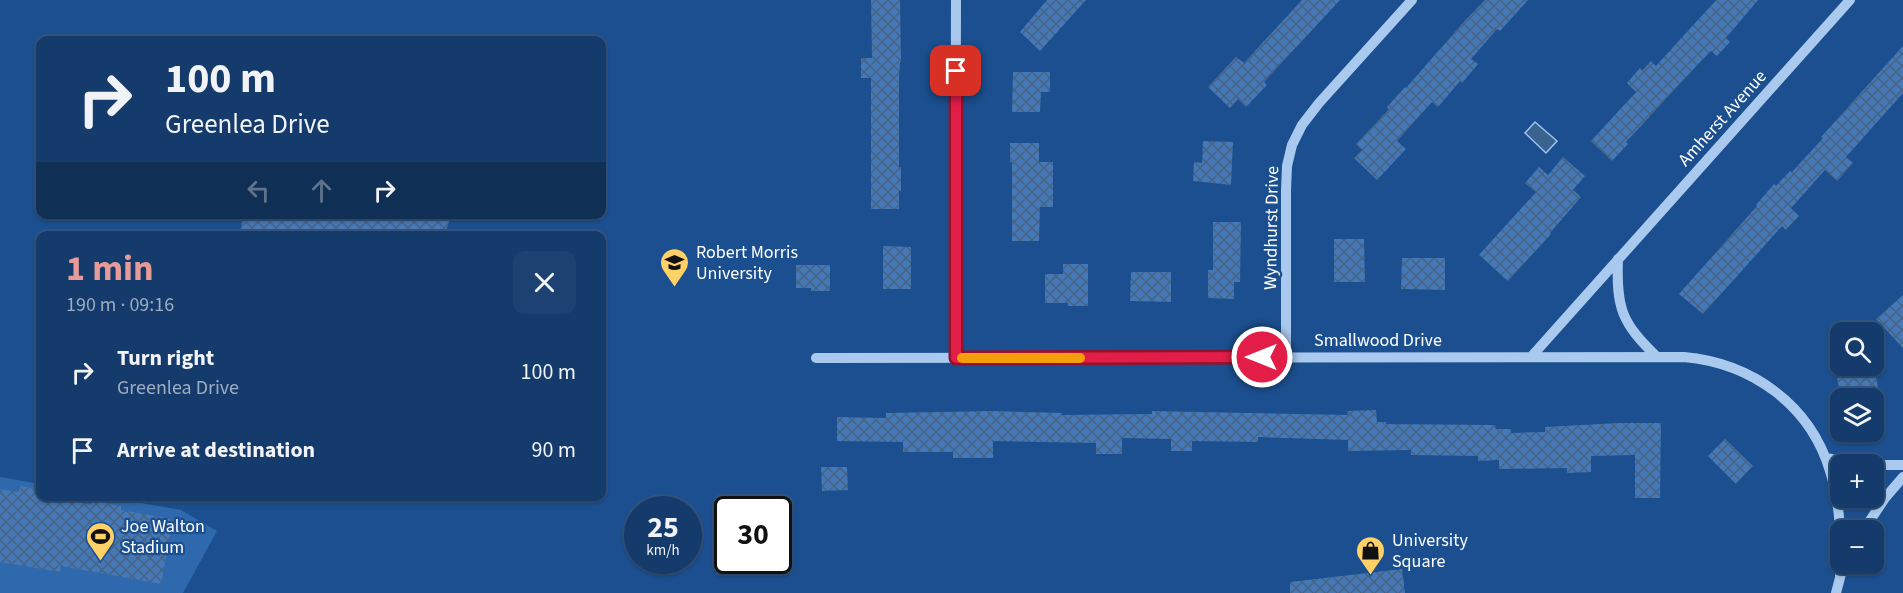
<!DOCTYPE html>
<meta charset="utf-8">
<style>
body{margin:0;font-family:"Source Sans 3",sans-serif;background:#1d4271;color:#f1f3f6;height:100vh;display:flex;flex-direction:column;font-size:22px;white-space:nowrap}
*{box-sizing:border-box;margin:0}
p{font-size:20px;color:#9dadc1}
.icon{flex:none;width:33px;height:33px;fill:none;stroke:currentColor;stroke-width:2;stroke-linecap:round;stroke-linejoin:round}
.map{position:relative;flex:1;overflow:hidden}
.panel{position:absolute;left:36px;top:231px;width:570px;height:270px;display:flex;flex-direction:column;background:#143b6b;border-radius:12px;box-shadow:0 2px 4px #0004,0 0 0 2px #33557e}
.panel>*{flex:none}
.banner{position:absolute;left:36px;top:36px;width:570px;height:183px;border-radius:12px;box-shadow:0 2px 4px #0004,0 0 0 2px #33557e;background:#143b6b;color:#f1f3f6;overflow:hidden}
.fabs{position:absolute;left:1830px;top:322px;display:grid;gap:12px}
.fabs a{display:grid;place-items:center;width:54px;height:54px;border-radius:12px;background:#143b6b;box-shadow:0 2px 4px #0004,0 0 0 2px #33557e;font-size:30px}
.speed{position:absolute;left:624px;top:496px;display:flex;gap:12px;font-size:30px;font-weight:700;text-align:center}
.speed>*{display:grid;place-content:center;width:78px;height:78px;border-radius:50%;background:#143b6b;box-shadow:0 2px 4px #0004,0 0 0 2px #33557e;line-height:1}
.speed small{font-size:15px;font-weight:400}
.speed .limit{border:3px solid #111;border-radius:9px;background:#fff;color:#111}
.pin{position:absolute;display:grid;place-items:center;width:51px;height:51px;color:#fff;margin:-26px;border-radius:12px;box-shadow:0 3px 9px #0006}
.me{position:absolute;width:66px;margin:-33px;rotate:270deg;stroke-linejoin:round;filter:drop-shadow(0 0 4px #0008)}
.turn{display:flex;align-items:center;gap:21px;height:126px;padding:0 30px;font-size:27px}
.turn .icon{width:78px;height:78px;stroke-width:2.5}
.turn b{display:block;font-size:42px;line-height:51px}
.lanes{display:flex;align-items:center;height:57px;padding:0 30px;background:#0003;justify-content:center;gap:30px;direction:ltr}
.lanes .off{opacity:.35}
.round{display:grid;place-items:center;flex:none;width:63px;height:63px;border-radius:12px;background:#1d4271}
.head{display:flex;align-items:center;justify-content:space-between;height:102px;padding:0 30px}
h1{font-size:36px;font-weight:700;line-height:45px;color:#e69b98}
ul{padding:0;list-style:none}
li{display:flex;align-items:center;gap:18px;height:78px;padding:0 30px}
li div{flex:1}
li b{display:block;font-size:22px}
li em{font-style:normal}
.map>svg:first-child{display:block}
.garden{fill:#2e69ad}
.water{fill:#3c6290;stroke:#9cc4f0;stroke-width:1.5}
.building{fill:url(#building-cross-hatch)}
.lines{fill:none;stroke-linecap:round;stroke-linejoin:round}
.minor{stroke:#a9c9ee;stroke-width:10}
.route-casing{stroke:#92132f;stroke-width:15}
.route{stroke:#e11d48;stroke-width:10}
.slow{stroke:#f59e0b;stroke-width:10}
.labels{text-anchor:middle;stroke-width:4.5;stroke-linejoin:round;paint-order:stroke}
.street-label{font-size:18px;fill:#fff;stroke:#1b4f8f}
.poi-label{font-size:18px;fill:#fff;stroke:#1b4f8f;text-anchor:start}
</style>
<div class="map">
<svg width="1903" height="593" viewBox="0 0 1903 593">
<defs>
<pattern id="building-cross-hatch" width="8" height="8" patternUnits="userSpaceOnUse" patternTransform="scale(1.5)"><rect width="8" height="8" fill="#4478b7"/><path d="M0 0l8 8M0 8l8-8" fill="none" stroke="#486282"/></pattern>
</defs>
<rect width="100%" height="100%" fill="#1b4f8f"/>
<path class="garden" d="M0 477 40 484V496L108 497 181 510 217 531 183 593H0Z"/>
<path class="water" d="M1535 122 1557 141 1546 153 1525 133Z"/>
<path class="building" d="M871 0H900L901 62H900L899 78V167H901V191H899V209H871V78H861V58H872Z
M1047 0H1086L1040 51 1020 32Z
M1302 0H1340L1264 82 1267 85 1246 107 1238 99 1230 108 1208 87 1236 57 1244 63Z
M1485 0H1528L1500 31 1497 29 1471 59 1478 64 1462 83 1460 81 1438 107 1432 102 1397 141 1406 149 1377 180 1354 158 1362 150 1356 144 1389 109 1387 107 1405 87 1406 88 1461 25Z
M1716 0H1758L1726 38 1730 42 1717 56 1711 51 1702 60 1626 142 1628 144 1612 161 1591 141 1636 92 1627 83 1640 68 1643 70 1651 61 1656 66Z
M1903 46V93L1846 157 1853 163 1837 181 1825 170 1791 208 1799 216 1786 230 1782 226 1703 314 1679 294 1757 206 1756 205 1774 184 1776 186 1790 171 1792 172 1823 138 1821 137Z
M1013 72H1050V92H1041L1040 112H1012Z
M1203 141 1233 142 1231 185 1193 181 1194 162 1202 163Z
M1010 143H1039V162H1053V207H1040L1039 241H1012V162H1010Z
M1563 157 1585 176 1573 190 1581 197 1550 233 1551 234 1508 281 1479 255 1536 192 1525 183 1539 167 1548 175Z
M244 214H452L444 236H239Z
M1213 222H1241L1240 282H1234V299L1208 298V270H1213Z
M1334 239H1364L1365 282H1334Z
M883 246 911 247V289H883Z
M1402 258H1445V290L1401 289Z
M1063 264H1088V306H1068V303H1045V274H1063Z
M796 265H830V291H811V288H796Z
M1131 272H1171V302L1130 301Z
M1903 295V348L1876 319Z
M1875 371 1880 399H1841L1837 378Z
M1376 410 1377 422H1386V424L1495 425 1496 429H1511V433L1545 432V427L1619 423H1661L1660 498H1635V455L1591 456V472L1567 473V468L1499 469V460L1478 461V456L1411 455V450L1348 451V440L1258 437V442L1192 441V451H1171V439L1122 438V454H1096V443L993 441V458H953V452H903V442L837 441V417L886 418V413L992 411 1062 413V415L1152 414V411L1348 415 1347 411Z
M1725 439 1753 466 1736 484 1708 456Z
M821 467H847L848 490 822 491Z
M20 486 40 489V496L92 505V501L121 506V510L173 519 161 584 61 566 60 572 0 562V489L19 492Z
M1402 569 1405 593H1290V582Z"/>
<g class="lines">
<path class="minor" d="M1618 259C1616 309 1622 323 1657 357
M1286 357V190L1287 166 1292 145 1302 125 1319 103 1412 0
M1531 357 1850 0
M816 358 1684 357C1751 363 1810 404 1830 471 1841 505 1841 541 1840 576
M955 359 956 0
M1826 458 1863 465
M1874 465H1903
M1863 531 1885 498 1903 477
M1836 593 1842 570"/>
</g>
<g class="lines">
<defs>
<path id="route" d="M956 71V358L1262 357"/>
</defs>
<use href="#route" class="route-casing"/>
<use href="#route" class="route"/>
<path class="slow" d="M962 358H1080"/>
</g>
<defs>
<symbol id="university-pin" viewBox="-11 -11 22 30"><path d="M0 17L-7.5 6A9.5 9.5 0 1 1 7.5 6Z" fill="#ffd166" stroke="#1b4f8f"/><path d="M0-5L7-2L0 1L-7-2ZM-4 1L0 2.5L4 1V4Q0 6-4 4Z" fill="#111"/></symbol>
<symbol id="stadium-pin" viewBox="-11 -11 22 30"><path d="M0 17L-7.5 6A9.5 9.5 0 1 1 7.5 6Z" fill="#ffd166" stroke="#1b4f8f"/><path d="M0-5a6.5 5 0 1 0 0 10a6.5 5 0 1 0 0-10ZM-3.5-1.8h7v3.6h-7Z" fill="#111"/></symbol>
<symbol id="shop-pin" viewBox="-11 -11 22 30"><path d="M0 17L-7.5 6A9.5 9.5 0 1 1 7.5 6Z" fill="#ffd166" stroke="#1b4f8f"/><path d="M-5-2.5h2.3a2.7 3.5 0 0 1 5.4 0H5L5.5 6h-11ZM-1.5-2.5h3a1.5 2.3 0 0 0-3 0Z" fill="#111"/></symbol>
</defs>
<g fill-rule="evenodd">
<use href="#university-pin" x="658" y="246" width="33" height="45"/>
<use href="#stadium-pin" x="84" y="520" width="33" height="45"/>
<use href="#shop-pin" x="1354" y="534" width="33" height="45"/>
</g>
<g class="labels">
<g class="street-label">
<text transform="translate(1722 118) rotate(-48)" y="6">Amherst Avenue</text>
<text transform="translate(1271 228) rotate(-89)" y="6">Wyndhurst Drive</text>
<text x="1378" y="346">Smallwood Drive</text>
</g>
<g class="poi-label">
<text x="696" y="258">Robert Morris<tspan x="696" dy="21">University</tspan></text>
<text x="121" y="532">Joe Walton<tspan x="121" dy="21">Stadium</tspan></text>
<text x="1392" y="546">University<tspan x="1392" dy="21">Square</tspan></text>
</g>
</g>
</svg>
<div class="fabs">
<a><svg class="icon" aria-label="search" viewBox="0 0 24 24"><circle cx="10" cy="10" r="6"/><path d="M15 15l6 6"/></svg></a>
<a><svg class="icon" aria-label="layers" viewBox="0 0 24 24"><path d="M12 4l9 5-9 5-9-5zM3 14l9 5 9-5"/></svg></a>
<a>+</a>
<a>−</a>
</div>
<div class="speed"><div>25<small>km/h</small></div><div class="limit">30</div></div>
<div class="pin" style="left:956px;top:71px;background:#d93025"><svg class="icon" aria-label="arrive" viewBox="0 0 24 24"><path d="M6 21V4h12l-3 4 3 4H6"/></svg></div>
<svg class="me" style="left:1262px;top:357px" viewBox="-20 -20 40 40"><circle r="17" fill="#e11d48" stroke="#fff" stroke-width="3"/><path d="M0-11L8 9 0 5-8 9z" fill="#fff"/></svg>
<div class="banner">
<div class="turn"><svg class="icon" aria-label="right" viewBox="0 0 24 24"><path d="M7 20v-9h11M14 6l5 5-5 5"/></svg><div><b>100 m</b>Greenlea Drive</div></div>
<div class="lanes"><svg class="icon off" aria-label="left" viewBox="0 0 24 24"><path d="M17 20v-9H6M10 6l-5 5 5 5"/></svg><svg class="icon off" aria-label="ahead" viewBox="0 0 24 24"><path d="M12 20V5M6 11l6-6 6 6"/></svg><svg class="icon" aria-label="right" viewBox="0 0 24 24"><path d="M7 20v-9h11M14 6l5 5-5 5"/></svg></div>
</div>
<section class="panel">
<div class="head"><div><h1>1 min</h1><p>190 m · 09:16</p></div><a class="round"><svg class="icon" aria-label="close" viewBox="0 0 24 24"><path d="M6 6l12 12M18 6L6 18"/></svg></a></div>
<ul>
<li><svg class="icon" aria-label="right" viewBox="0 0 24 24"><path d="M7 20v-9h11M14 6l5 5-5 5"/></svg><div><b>Turn right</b><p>Greenlea Drive</p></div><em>100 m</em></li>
<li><svg class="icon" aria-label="arrive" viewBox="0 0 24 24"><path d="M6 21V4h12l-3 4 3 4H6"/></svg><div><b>Arrive at destination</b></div><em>90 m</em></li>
</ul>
</section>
</div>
